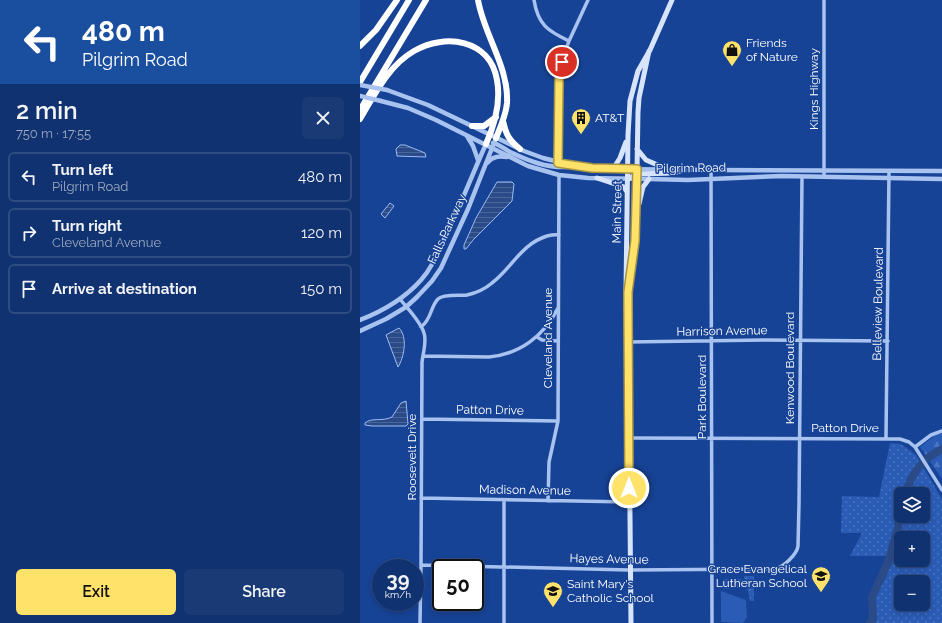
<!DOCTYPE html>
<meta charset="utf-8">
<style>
body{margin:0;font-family:Raleway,sans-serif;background:#1a3a75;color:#f1f3f6;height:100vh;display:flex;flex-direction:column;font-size:15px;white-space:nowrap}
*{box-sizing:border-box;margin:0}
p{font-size:13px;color:#9caac3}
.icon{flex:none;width:22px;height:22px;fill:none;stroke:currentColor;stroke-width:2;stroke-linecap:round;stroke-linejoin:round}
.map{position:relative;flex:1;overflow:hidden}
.side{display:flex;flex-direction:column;background:#113270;width:360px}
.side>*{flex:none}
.guide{background:#1a4fa0;color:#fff;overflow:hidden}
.buttons{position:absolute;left:534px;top:487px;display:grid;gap:8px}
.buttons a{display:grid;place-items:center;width:36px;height:36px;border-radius:6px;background:#113270;box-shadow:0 2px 6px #0003,0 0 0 1px #304d83;font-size:20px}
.speed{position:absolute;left:12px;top:559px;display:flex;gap:8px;font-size:20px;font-weight:700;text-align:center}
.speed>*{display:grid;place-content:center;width:52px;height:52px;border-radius:50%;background:#113270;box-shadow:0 2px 6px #0003,0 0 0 1px #304d83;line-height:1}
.speed small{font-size:10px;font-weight:400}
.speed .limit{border:2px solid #111;border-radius:6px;background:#fff;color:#111}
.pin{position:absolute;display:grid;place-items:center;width:34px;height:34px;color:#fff;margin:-17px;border:2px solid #fff;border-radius:50%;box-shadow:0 1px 4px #0007}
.me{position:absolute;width:44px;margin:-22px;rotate:0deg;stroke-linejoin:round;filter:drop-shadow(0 0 3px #0008)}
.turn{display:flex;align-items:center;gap:14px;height:84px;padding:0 16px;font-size:18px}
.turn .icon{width:52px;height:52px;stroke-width:2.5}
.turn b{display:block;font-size:28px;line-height:34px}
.round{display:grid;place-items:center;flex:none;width:42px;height:42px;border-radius:6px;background:#1a3a75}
.headline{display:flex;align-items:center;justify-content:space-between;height:68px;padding:0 16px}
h1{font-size:24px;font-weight:600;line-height:30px}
.action{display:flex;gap:8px;margin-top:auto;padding:8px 16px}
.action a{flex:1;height:46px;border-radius:6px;background:#ffe269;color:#111;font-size:16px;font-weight:600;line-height:46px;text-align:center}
.action a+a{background:#1a3a75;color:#f1f3f6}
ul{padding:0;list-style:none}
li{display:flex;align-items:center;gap:12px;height:50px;margin:0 8px 6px;padding:0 8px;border:2px solid #304d83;border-radius:6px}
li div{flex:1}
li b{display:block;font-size:15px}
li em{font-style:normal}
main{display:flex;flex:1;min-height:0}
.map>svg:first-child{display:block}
.grass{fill:#2a5bb5}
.forest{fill:url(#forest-firs)}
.park{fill:url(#park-dots);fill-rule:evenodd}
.water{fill:url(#water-rules);stroke:#9cbcf4}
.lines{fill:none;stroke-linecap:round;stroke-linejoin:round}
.river{stroke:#2a4a88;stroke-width:8}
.minor{stroke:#a9c3f1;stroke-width:3.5}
.tertiary{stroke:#a9c3f1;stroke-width:4.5}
.secondary{stroke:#d8e4fc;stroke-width:5}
.motorway{stroke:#fff;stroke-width:6}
.tertiary-bridge{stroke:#a9c3f1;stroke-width:4.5}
.route-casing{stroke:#a69344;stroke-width:10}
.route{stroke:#ffe269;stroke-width:7}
.labels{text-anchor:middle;stroke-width:3;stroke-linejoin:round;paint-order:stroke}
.poi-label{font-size:12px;fill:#fff;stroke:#174396;text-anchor:start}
.street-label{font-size:12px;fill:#fff;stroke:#174396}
</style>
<main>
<section class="side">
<div class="guide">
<div class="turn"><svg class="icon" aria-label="left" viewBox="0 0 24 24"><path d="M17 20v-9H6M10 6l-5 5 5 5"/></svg><div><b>480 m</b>Pilgrim Road</div></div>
</div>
<div class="headline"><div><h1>2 min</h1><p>750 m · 17:55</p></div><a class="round"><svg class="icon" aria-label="close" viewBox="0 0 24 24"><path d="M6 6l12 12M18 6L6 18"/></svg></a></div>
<ul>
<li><svg class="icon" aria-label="left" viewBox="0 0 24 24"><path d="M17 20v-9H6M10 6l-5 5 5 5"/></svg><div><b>Turn left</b><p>Pilgrim Road</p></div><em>480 m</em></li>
<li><svg class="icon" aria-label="right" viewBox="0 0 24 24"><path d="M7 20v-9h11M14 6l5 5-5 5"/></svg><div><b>Turn right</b><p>Cleveland Avenue</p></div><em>120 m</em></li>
<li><svg class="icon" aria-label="arrive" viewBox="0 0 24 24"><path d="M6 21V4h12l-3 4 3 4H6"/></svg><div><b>Arrive at destination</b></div><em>150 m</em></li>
</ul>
<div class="action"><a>Exit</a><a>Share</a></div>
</section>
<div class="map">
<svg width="582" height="623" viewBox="0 0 582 623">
<defs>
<pattern id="forest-firs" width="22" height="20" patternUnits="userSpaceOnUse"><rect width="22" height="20" fill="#2a5bb5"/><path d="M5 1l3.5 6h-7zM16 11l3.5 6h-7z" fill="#4a74c0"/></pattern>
<pattern id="park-dots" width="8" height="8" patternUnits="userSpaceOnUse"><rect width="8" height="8" fill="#2a5bb5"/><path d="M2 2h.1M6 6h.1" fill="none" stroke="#4a74c0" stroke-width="1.8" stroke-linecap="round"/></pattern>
<pattern id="water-rules" width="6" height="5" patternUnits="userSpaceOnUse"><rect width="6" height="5" fill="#2a4a88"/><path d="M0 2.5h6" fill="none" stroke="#4a659a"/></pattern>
</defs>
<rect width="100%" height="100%" fill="#174396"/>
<path class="grass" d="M361 591 386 600 387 617 383 623 361 622Z"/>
<path class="forest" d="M582 433V479L560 447 577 434Z"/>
<path class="park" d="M530 443 541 444 556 455 582 499V623H513L516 619 515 597 526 577 532 556H490L502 533H481L482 496 519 497ZM541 494H563V516H541ZM541 538H563V560H541ZM541 582H563V604H541Z
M384 576H394V601H390C389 592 385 585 384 576Z
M363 579H382V588H371L370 589H363Z"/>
<path class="water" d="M40 145H45L65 153 66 157 37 156 36 149Z
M137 182H152L154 184 152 201 113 240 106 249H104V245L116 218Z
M30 203 34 206 25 218 21 214Z
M39 328C48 337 44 358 38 367L26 335Z
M46 401 48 424 46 426H12L5 425V423C12 417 22 422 32 417L41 403Z"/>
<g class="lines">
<path class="river" d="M545 494C552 473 562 459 582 449
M510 623 513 619 512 597 528 562 537 532 541 511"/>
<path class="minor" d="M174 0C178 25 188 31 209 41
M198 163 199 80 200 66 209 41 228 0
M351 170 352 623
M464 177V0
M40 299C47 308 61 322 64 333 67 341 63 353 62 362L61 565 60 623
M61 327C72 319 70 307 78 299 83 294 100 296 107 295 116 293 125 289 132 283 152 268 161 244 187 236 191 235 195 234 199 235
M177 337 182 340 198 341
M268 342 404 340 528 341
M63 356 129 357C160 354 184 336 198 308
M62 419 198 421
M269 438 540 439 549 442 555 447 582 490
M526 438 529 171
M555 447 571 435 582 431
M61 498 269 502
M188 501 189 462 198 421 199 175
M61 565 269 570 415 569C424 567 437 554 438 546L439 504 442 177
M144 623V500"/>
<path class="tertiary" d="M27 90 68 105 164 151 183 158 215 166 251 169 350 170 582 171
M21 101 48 108 76 120 168 166 199 175 228 178 289 179 328 180 422 176 582 179
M107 136 113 146 118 160
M133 143C139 144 144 149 150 152 169 161 186 168 208 167
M127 163C133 156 139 156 147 157
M0 320C23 311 45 298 61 280 72 268 78 252 85 237 100 207 112 175 126 144
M0 331 26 319 46 307 57 297 72 281 81 268 108 209 136 138"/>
<path class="secondary" d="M277 149 286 160 307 169
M253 169 260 158 266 142
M237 178 264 187 267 192
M268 179 277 174 314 173 323 170
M279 204 283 187 289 179
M266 290 268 135 270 101 278 71 290 50 312 0
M271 623 268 305 276 229 278 112 279 98 289 51"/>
<path class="motorway" d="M118 0C124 35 149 67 147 103 146 115 141 126 136 138
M0 46 16 30 37 0
M0 82 49 0
M0 110 66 0
M0 119C15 94 28 66 54 51 85 33 130 39 137 80 141 102 135 124 126 144
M143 121C146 135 149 140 160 149
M112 126H124L136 117"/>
<path class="tertiary-bridge" d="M0 85 27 90
M0 96 21 101"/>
</g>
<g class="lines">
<defs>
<path id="route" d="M202 62 199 80 198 163 232 168 277 169 275 241 268 292V305L269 488"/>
</defs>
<use href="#route" class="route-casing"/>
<use href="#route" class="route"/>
</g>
<defs>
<symbol id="shop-pin" viewBox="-11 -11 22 30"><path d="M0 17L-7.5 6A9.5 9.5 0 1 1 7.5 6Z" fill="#ffe269" stroke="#174396"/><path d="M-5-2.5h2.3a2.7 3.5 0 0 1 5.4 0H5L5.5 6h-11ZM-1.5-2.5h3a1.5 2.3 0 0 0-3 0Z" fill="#111"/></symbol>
<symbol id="building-pin" viewBox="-11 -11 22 30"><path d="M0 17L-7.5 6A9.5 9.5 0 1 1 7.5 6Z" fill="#ffe269" stroke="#174396"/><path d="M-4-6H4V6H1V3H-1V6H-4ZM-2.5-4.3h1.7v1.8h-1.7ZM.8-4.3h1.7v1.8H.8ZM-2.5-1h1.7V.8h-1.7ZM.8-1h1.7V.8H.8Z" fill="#111"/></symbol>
<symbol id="school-pin" viewBox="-11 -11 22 30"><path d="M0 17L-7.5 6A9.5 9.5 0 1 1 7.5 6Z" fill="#ffe269" stroke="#174396"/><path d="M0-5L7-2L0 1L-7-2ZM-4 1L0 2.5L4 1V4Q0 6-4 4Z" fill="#111"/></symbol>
</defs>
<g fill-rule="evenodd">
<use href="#shop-pin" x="361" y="39" width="22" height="30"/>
<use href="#building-pin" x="210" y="107" width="22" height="30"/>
<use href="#school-pin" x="450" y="565" width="22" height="30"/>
<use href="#school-pin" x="182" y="580" width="22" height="30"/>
</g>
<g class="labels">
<g class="poi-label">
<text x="386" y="47">Friends<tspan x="386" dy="14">of Nature</tspan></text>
<text x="235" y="122">AT&amp;T</text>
<text x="447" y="573" text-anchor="end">Grace Evangelical<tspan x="447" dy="14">Lutheran School</tspan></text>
<text x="207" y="588">Saint Mary's<tspan x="207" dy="14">Catholic School</tspan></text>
</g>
<g class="street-label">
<text transform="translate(454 89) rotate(-90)" y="4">Kings Highway</text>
<text transform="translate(331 168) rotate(-1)" y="4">Pilgrim Road</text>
<text transform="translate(257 212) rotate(-89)" y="4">Main Street</text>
<text transform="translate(87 229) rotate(-65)" y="4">Falls Parkway</text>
<text transform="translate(518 304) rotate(-89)" y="4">Belleview Boulevard</text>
<text transform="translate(362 331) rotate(-1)" y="4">Harrison Avenue</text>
<text transform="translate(188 338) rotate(-90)" y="4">Cleveland Avenue</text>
<text transform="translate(430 368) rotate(-90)" y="4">Kenwood Boulevard</text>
<text transform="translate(342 397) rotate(-90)" y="4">Park Boulevard</text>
<text transform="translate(130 410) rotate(1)" y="4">Patton Drive</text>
<text x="485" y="432">Patton Drive</text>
<text transform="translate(52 457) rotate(-90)" y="4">Roosevelt Drive</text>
<text transform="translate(165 490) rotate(1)" y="4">Madison Avenue</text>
<text transform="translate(249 559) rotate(1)" y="4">Hayes Avenue</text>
</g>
</g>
</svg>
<div class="buttons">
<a><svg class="icon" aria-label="layers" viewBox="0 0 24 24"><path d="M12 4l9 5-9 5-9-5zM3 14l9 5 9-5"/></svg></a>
<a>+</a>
<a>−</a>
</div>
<div class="speed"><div>39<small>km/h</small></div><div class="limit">50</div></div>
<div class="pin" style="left:202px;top:62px;background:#d93025"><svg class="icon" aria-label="arrive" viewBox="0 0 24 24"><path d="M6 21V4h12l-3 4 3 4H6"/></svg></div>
<svg class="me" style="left:269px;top:488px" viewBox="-20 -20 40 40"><circle r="17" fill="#ffe269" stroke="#fff" stroke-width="3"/><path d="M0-11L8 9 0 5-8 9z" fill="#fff"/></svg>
</div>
</main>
